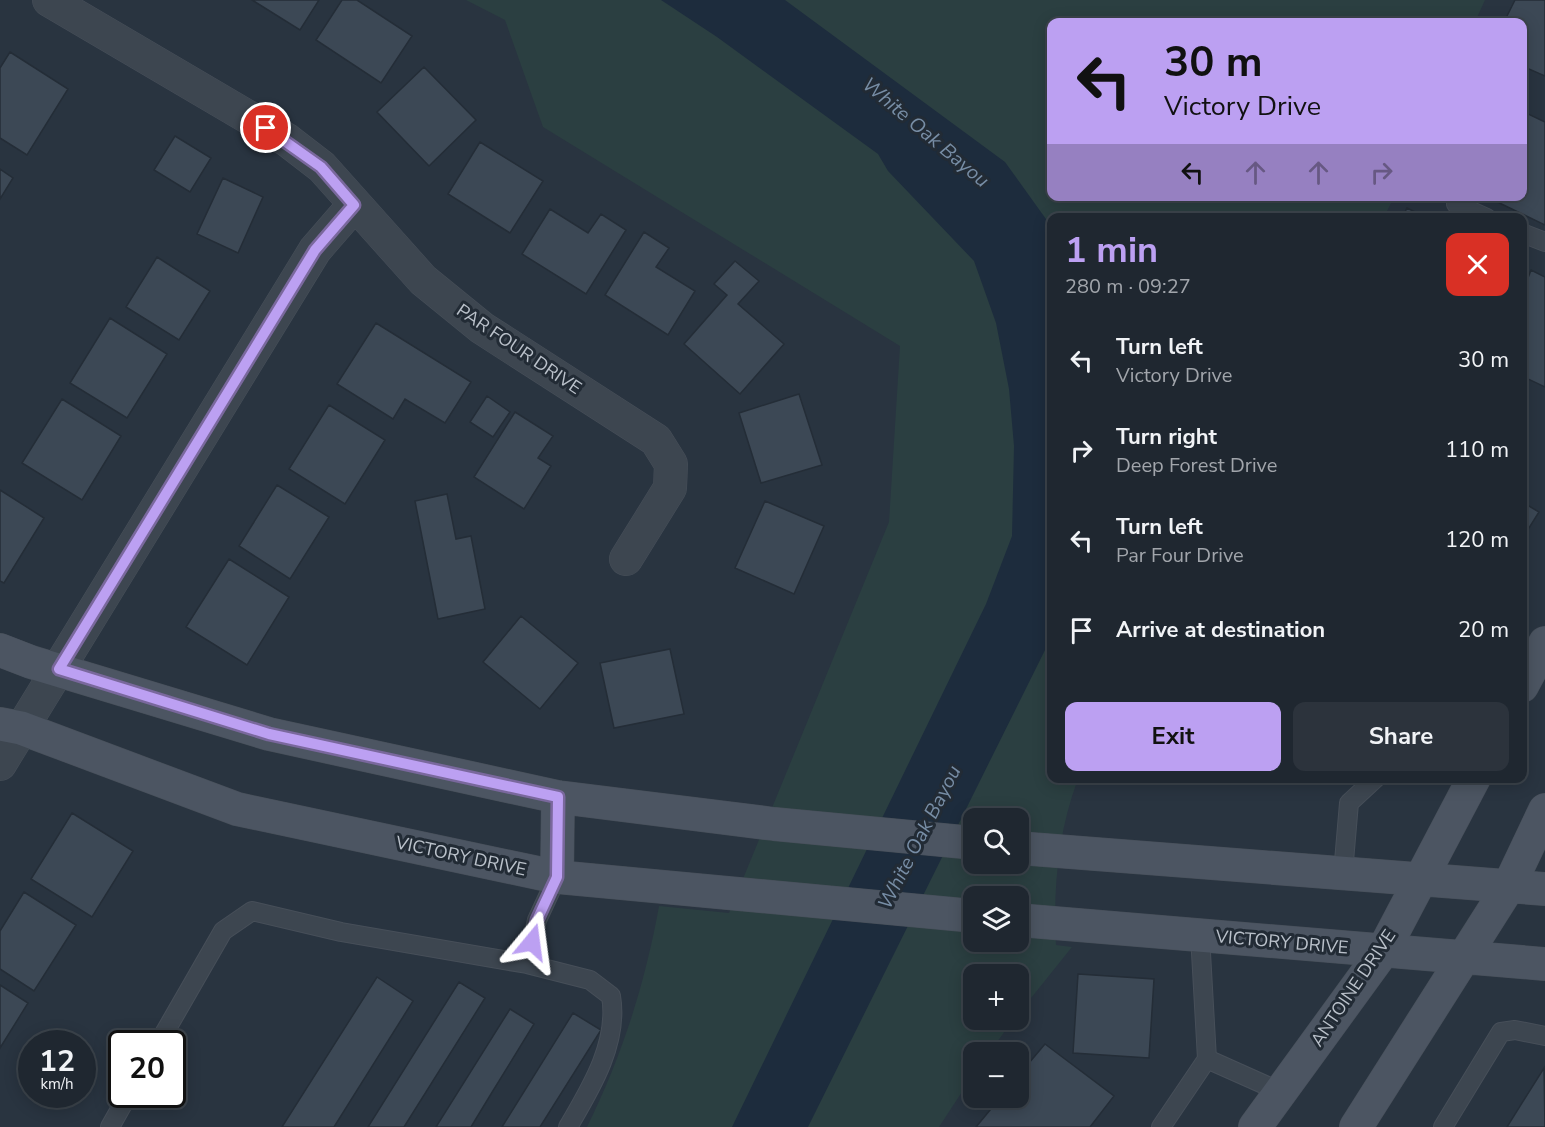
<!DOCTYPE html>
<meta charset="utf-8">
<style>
body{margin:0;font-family:"Nunito Sans",sans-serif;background:#2c333c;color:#f1f3f6;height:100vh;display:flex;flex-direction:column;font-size:22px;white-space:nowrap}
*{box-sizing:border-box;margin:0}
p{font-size:20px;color:#a1a5ab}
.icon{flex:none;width:33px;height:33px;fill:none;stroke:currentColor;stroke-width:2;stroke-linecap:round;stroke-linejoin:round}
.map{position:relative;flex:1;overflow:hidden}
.panel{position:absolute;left:1047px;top:213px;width:480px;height:570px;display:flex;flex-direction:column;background:#1f2730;border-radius:12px;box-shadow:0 3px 15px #0003,0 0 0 2px #3c444c}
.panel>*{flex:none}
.hud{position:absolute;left:1047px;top:18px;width:480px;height:183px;border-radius:12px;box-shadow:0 3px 15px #0003,0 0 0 2px #3c444c;background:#bca0f2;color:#111;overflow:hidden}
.controls{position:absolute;left:963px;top:808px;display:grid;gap:12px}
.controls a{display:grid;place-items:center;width:66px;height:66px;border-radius:12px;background:#1f2730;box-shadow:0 3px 15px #0003,0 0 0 2px #3c444c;font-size:30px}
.speed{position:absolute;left:18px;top:1030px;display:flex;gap:12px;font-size:30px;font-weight:700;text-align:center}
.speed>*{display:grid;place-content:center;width:78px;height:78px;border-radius:50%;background:#1f2730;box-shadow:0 3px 15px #0003,0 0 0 2px #3c444c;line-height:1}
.speed small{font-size:15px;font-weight:400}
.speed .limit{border:3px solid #111;border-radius:9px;background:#fff;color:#111}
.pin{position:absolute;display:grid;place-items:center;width:51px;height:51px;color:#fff;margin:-26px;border:3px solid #fff;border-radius:50%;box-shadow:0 2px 6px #0007}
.me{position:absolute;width:66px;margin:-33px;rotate:16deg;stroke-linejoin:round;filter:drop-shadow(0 0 4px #0008)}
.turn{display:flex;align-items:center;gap:21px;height:126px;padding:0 18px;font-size:27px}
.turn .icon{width:78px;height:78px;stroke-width:2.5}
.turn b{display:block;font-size:42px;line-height:51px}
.lanes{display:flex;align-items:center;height:57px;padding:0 18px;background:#0003;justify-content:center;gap:30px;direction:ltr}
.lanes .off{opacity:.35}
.round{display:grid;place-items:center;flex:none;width:63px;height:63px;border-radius:12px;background:#2c333c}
.summary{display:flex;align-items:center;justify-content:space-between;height:102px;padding:0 18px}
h1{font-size:36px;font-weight:700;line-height:45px;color:#bca0f2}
.cta{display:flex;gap:12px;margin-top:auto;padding:12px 18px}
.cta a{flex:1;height:69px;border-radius:12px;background:#bca0f2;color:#111;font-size:24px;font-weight:700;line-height:69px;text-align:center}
.cta a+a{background:#2c333c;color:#f1f3f6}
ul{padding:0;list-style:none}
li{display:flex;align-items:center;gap:18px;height:90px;padding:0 18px}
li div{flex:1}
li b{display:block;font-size:22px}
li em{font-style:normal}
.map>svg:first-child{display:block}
.green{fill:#2b3f41;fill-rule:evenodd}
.water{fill:#1d2c3d}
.building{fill:#3c4855;stroke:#242d37;stroke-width:1.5}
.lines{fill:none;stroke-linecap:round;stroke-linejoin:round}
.service-casing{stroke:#474f59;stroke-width:20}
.minor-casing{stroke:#474f59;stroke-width:34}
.secondary-casing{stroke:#474f59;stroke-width:34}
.service{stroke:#3d4650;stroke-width:18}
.minor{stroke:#3d4650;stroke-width:33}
.secondary{stroke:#4c5562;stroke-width:33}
.route-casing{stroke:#7a689d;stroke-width:15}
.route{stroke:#bca0f2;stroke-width:10}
.labels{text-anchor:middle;stroke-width:6;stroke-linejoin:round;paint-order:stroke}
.street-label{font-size:18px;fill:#bac1ca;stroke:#222b35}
.water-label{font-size:20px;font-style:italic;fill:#778da5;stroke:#222b35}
</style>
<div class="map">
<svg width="1545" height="1127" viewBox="0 0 1545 1127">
<rect width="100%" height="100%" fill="#293440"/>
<path class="green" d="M466 0H1485L1475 22H1052V196L1394 197 1384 217 1052 218V778L1078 779C1058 832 1053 888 1056 945L1072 947 1019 1013 1018 975H974V1020H1013L989 1053H974L973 1075 939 1127H587C622 1056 645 984 659 906L729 913 889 522 900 346 543 127 505 20ZM974 819H1018V864H974ZM974 897H1018V942H974Z"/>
<path class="water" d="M661 0H785L1005 162 1051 226V638L808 1127H732L986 604 1012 536 1014 446 1009 389 996 323 974 261 888 171 878 154 717 37Z"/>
<path class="building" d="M252 0H319L300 30Z
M342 0H357L412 36 381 83 316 40Z
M1515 0H1545V76L1522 66V22H1504Z
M10 52 68 89 27 155 0 138V68Z
M424 67 476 120 429 166 377 112Z
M1522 111 1545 122V225L1485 196H1522Z
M175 136 211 158 190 192 154 170Z
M480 142 543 181 510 233 448 194Z
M0 169 13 178 0 199Z
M223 178 263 197 238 253 197 234Z
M1407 208 1427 218H1402Z
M550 209 588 233 601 214 626 230 586 294 522 254Z
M644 232 669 248 656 267 695 291 668 335 605 295Z
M157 257 210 291 179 340 126 307Z
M735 261 759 281 738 304 784 344 740 394 684 344 727 295 714 284Z
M1531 270 1545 277V387L1522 376V275L1528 278Z
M110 318 167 354 127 418 70 383Z
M376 323 471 382 445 423 405 399 393 419 337 384Z
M799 394 822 465 761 483 739 413Z
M487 396 510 412 493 437 470 422Z
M62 399 121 436 82 500 22 463Z
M329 405 385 440 345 504 289 469Z
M515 412 553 436 538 458 551 466 524 509 474 477Z
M277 485 329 517 290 579 239 546Z
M0 490 44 518 4 583 0 581Z
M447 494 456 539 471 536 485 609 438 619 415 501Z
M765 501 824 526 794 594 735 568Z
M1522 502 1539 512 1522 539Z
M229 559 289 597 247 665 186 627Z
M521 616 578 663 540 709 483 662Z
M670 649 684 714 614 728 600 663Z
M72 813 133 851 92 917 31 879Z
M24 892 76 925 34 991 0 969V931Z
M1078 974 1154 979 1149 1058 1073 1053Z
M377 977 413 1001 334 1127H282Z
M459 982 485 998 404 1127H368Z
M0 985 28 1003 0 1048Z
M510 1009 534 1024 491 1094 471 1127H436Z
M573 1013 601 1030 540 1127H502Z
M1045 1044 1114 1096 1090 1127H976L1000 1098H1018V1076Z
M1544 1068 1545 1127H1507Z"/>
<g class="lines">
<defs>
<path id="service" d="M1456 204 1487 218
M1522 233 1545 242
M1343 873 1349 803 1376 778
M527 964 537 920 557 877
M158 1044 223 931 252 911 341 932 527 964 590 980 611 996C619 1042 591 1088 568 1127
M1207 1059 1281 1092
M110 1127 128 1095
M1161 1127 1207 1059 1200 935
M1443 1127 1501 1032 1515 1030 1545 1036"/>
<path id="minor" d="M49 0 287 140 322 167 423 280 482 328 656 440 671 464 670 488 626 559
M0 764 315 250 354 205"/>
<path id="secondary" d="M0 650 31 662 269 734 558 797 774 824 974 843
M1522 686 1545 643
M0 724 21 728 237 809 557 877 974 916
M1018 848 1545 889
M557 877 558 797
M1018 920 1545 964
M1255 1127 1383 951 1474 778
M1356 1127 1509 886 1545 810"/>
</defs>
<use href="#service" class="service-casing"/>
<use href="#minor" class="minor-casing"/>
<use href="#secondary" class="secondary-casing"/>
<use href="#service" class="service"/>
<use href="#minor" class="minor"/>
<use href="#secondary" class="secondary"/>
</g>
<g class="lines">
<defs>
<path id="route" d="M266 128 321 167 354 205 315 250 59 669 269 734 558 797 557 877 537 920 532 942"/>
</defs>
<use href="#route" class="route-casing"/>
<use href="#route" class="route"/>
</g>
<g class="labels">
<g class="street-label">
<text transform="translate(519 349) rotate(34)" y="6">PAR FOUR DRIVE</text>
<text transform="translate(461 856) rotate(12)" y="6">VICTORY DRIVE</text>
<text transform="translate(1282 942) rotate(5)" y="6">VICTORY DRIVE</text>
<text transform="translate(1353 988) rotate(-56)" y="6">ANTOINE DRIVE</text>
</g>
<g class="water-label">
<text transform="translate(926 132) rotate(40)" y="7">White Oak Bayou</text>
<text transform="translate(919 837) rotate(-63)" y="7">White Oak Bayou</text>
</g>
</g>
</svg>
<div class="controls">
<a><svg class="icon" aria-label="search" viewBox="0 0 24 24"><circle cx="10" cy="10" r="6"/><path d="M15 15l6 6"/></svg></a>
<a><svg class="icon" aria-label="layers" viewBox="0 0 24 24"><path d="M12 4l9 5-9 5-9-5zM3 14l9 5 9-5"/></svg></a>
<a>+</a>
<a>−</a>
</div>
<div class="speed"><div>12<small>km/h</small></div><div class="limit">20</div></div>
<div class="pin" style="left:266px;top:128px;background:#d93025"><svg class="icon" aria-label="arrive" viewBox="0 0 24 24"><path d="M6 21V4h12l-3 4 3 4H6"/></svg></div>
<svg class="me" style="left:532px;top:942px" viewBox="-20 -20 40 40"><path d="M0-17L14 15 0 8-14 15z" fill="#bca0f2" stroke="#fff" stroke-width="4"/></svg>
<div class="hud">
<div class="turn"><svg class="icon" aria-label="left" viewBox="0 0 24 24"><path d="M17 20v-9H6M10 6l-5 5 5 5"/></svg><div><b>30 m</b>Victory Drive</div></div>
<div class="lanes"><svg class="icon" aria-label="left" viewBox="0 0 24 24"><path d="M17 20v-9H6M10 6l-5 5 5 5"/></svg><svg class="icon off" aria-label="ahead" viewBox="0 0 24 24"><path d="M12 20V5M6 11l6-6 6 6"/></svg><svg class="icon off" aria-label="ahead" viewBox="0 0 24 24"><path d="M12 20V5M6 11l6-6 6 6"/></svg><svg class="icon off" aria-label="right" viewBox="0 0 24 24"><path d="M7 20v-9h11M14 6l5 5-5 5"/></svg></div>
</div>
<section class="panel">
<div class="summary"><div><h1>1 min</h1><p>280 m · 09:27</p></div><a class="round" style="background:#d93025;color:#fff"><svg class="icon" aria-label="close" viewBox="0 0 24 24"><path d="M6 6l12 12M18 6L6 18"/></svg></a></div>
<ul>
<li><svg class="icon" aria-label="left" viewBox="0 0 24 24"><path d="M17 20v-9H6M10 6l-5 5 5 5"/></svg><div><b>Turn left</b><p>Victory Drive</p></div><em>30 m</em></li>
<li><svg class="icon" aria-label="right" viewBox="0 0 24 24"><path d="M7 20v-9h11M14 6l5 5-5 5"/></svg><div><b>Turn right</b><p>Deep Forest Drive</p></div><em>110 m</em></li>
<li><svg class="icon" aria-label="left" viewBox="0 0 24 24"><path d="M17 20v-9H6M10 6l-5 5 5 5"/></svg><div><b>Turn left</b><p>Par Four Drive</p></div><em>120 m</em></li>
<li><svg class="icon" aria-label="arrive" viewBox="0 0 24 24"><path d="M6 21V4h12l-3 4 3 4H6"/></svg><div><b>Arrive at destination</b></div><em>20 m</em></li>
</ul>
<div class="cta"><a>Exit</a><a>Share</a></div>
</section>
</div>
